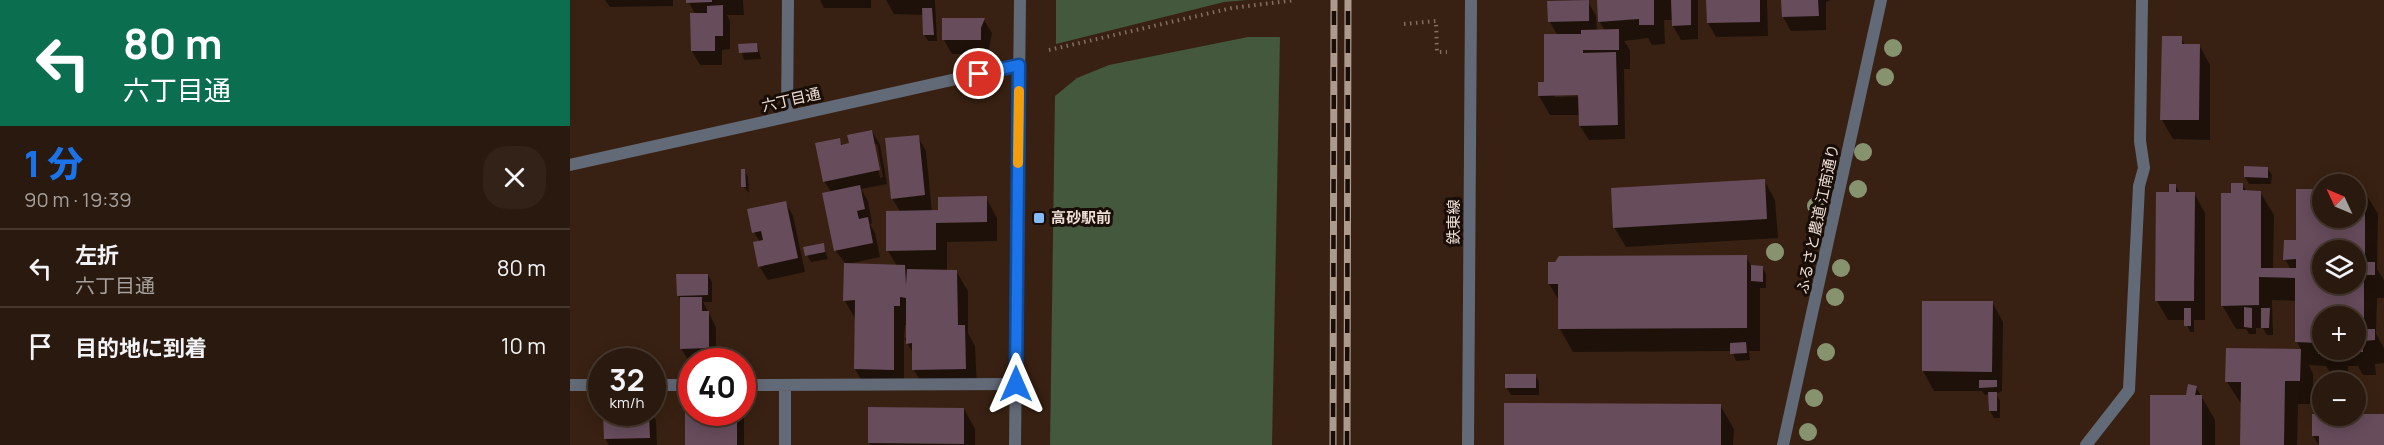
<!DOCTYPE html>
<html lang="ja">
<meta charset="utf-8">
<style>
body{margin:0;font-family:Manrope,"Noto Sans JP",sans-serif;background:#322217;color:#f1f3f6;height:100vh;display:flex;flex-direction:column;font-size:22px;white-space:nowrap}
*{box-sizing:border-box;margin:0}
p{font-size:20px;color:#a5a09e}
.icon{flex:none;width:33px;height:33px;fill:none;stroke:currentColor;stroke-width:2;stroke-linecap:round;stroke-linejoin:round}
.map{position:relative;flex:1;overflow:hidden}
.side{display:flex;flex-direction:column;background:#2a190e;width:570px}
.side>*{flex:none}
.hud{background:#0b6e4f;color:#fff;overflow:hidden}
.needle{width:39px;rotate:314deg}
.buttons{position:absolute;left:1742px;top:174px;display:grid;gap:12px}
.buttons a{display:grid;place-items:center;width:54px;height:54px;border-radius:50%;background:#2a190e;box-shadow:0 3px 15px #0003,0 0 0 2px #46382e;font-size:30px}
.speed{position:absolute;left:18px;top:348px;display:flex;gap:12px;font-size:30px;font-weight:700;text-align:center}
.speed>*{display:grid;place-content:center;width:78px;height:78px;border-radius:50%;background:#2a190e;box-shadow:0 3px 15px #0003,0 0 0 2px #46382e;line-height:1}
.speed small{font-size:15px;font-weight:400}
.speed .limit{border:9px solid #d22;background:#fff;color:#111}
.pin{position:absolute;display:grid;place-items:center;width:51px;height:51px;color:#fff;margin:-26px;border:3px solid #fff;border-radius:50%;box-shadow:0 2px 6px #0007}
.me{position:absolute;width:66px;margin:-33px;rotate:0deg;stroke-linejoin:round;filter:drop-shadow(0 0 4px #0008)}
.turn{display:flex;align-items:center;gap:21px;height:126px;padding:0 24px;font-size:27px}
.turn .icon{width:78px;height:78px;stroke-width:2.5}
.turn b{display:block;font-size:42px;line-height:51px}
.round{display:grid;place-items:center;flex:none;width:63px;height:63px;border-radius:24px;background:#322217}
.head{display:flex;align-items:center;justify-content:space-between;height:102px;padding:0 24px}
h1{font-size:36px;font-weight:800;line-height:45px;color:#1a73e8}
ul{padding:0;list-style:none}
li{display:flex;align-items:center;gap:18px;height:78px;padding:0 24px;border-top:2px solid #46382e}
li div{flex:1}
li b{display:block;font-size:22px}
li em{font-style:normal}
main{display:flex;flex:1;min-height:0}
.map>svg:first-child{display:block}
.forest{fill:#43583d}
.shadow{fill:#0007;fill-rule:evenodd}
.building{fill:#674c5c;fill-rule:evenodd}
.lines{fill:none;stroke-linecap:round;stroke-linejoin:round}
.path{stroke:#836e62;stroke-width:4;stroke-dasharray:1.5 4.5;stroke-linecap:butt}
.minor{stroke:#626a77;stroke-width:12}
.tertiary{stroke:#626a77;stroke-width:12}
.rail-casing{stroke:#ac9a8f;stroke-width:7}
.rail{stroke:#180e07;stroke-width:4.5;stroke-dasharray:14;stroke-linecap:butt}
.tree{fill:#87926f}
.route-casing{stroke:#114b97;stroke-width:15}
.route{stroke:#1a73e8;stroke-width:10}
.slow{stroke:#f59e0b;stroke-width:10}
.poi-dot{fill:#85bbfb;stroke:#180e07;stroke-width:2}
.labels{text-anchor:middle;stroke-width:6;stroke-linejoin:round;paint-order:stroke}
.street-label{font-size:15px;fill:#eeded5;stroke:#180e07}
.poi-label{font-size:15px;font-weight:bold;fill:#eeded5;stroke:#180e07;text-anchor:start}
</style>
<main>
<section class="side">
<div class="hud">
<div class="turn"><svg class="icon" aria-label="left" viewBox="0 0 24 24"><path d="M17 20v-9H6M10 6l-5 5 5 5"/></svg><div><b>80 m</b>六丁目通</div></div>
</div>
<div class="head"><div><h1>1 分</h1><p>90 m · 19:39</p></div><a class="round"><svg class="icon" aria-label="close" viewBox="0 0 24 24"><path d="M6 6l12 12M18 6L6 18"/></svg></a></div>
<ul>
<li><svg class="icon" aria-label="left" viewBox="0 0 24 24"><path d="M17 20v-9H6M10 6l-5 5 5 5"/></svg><div><b>左折</b><p>六丁目通</p></div><em>80 m</em></li>
<li><svg class="icon" aria-label="arrive" viewBox="0 0 24 24"><path d="M6 21V4h12l-3 4 3 4H6"/></svg><div><b>目的地に到着</b></div><em>10 m</em></li>
</ul>
</section>
<div class="map">
<svg width="1814" height="445" viewBox="0 0 1814 445">
<rect width="100%" height="100%" fill="#382112"/>
<path class="forest" d="M486 0H677L654 2 486 44Z
M678 37H710L702 445H480L485 96 507 78 539 65Z"/>
<path class="shadow" d="M35 0H103V6L40 7Z
M118 0H173L174 15H157L160 21V49L152 50V65H130L122 51 125 14Z
M250 0H301V8H254Z
M316 0H365L367 41H358L354 34V15L324 14Z
M1029 0H1128V39L1111 40 1103 26V20H1094L1095 44 1082 45 1078 38 1054 41 1060 50V69H1054L1055 139 1019 140 1010 126V115H980L969 96 976 83 988 36 980 22 1018 2 1029 21ZM1026 16 1035 31H1027ZM1021 93V96L985 97V94Z
M1138 0H1197L1198 36 1146 37 1138 23Z
M1213 0H1261L1256 2V30L1221 31 1213 17Z
M414 20 422 33 418 54H382L374 40Z
M1611 38 1615 45H1629L1640 65V140L1603 139 1592 120Z
M187 44 191 59 174 60 170 45Z
M302 131 310 145 317 184 291 189 298 201 302 223 300 224 305 233 310 257 278 264 327 266 318 251 331 213 322 198 348 137 356 151 362 212 416 198 427 218V241L377 242V271H386L398 291V333L405 346 407 389H355L344 370 343 353 334 338V389L296 388 285 369 286 320 275 301 276 264 265 250 261 192 254 181 269 140 273 146ZM304 144H307L313 177 310 178ZM335 325H338L337 338H334Z
M1697 168 1702 175 1701 184H1679L1675 177Z
M174 170 178 177 179 193 173 186Z
M1194 180 1205 200 1208 238 1056 247 1044 227Z
M1672 184 1677 192H1690L1704 215 1703 269 1721 270 1715 259 1727 242 1752 190V218H1785V190L1794 191 1808 214 1807 269 1814 280V298H1807L1806 334 1814 348V363L1805 364 1806 375H1793L1788 366H1778V377H1763L1756 366 1739 365 1743 374V404H1728L1727 445H1672V405L1657 382V350H1731L1727 342V301L1702 300 1703 335H1697L1693 328H1686V334H1679L1676 329H1666L1652 305 1663 195ZM1752 250H1785V284H1752ZM1752 316H1785V350H1752Z
M1605 185 1610 193H1624L1635 213V320H1624V332H1620L1615 320H1598L1587 301Z
M215 202 223 216 235 272 198 280 189 266 190 242 184 232Z
M253 245 258 259 241 262 237 255Z
M1176 257 1182 267H1192L1196 274V288H1190V351H1179L1180 360 1166 361 1162 351 1003 352 990 329V302L979 284Z
M138 275 142 282V302H133L146 327V362H119L111 348V301L108 295Z
M1422 302 1433 322 1432 391 1426 394 1430 401V418H1424L1420 411V394L1415 395 1412 391H1364L1353 371Z
M965 375 969 382V395H941L937 388Z
M1626 387 1645 420V445H1581Z
M1150 405 1164 429 1163 445H936Z
M394 409 405 429V445H301L299 443Z
M35 412H82L86 421 87 445H39L35 438Z
M122 412H171L174 418V445H116Z
M1814 416V445H1749L1743 436Z"/>
<path class="building" d="M116 0H142V2L116 3Z
M1019 0V21L978 22 977 1Z
M1027 0H1084V25H1069V19L1028 22Z
M1101 0H1121V25L1102 26Z
M1136 0H1190V22L1137 23Z
M1211 0H1248L1249 16 1212 17Z
M153 5V36H145V51H121L120 13H137V6Z
M352 8H362L364 35H353Z
M372 18H415L411 28V40H372Z
M1049 29V50H1013V53L1046 52 1048 125 1009 126 1008 95 968 96V82H974V34H1011V30Z
M1592 36H1612V44H1630L1629 120H1590Z
M187 43 188 52 169 53 168 44Z
M302 130 310 170 253 182 245 143 270 138 271 145 279 143 277 135Z
M349 135 355 195 321 199 315 138Z
M1674 166 1698 167V178L1674 177Z
M171 169H175L176 187H171Z
M1195 179 1197 219 1043 228 1041 188Z
M1661 183H1673V190L1691 191V268H1726V259L1713 260 1714 240H1726V189H1752V218H1785V189H1795V262H1805V275H1794V329H1805V340L1793 341V352H1778V350H1785V316H1752V350H1766V354H1748V343L1725 342V278L1689 277V305L1651 306V193H1661ZM1752 250H1785V284H1752Z
M1599 184H1606V192H1625L1624 301H1585L1586 192H1599Z
M290 185 295 209 287 211 289 219 298 217 303 243 264 251 252 193Z
M417 196V222L366 223V250L316 251V211L368 210V197Z
M216 201 228 258 188 267 183 242 193 240 191 231 182 233 177 209Z
M254 243 255 252 235 256 233 247Z
M1177 255V328L988 329V284H978V262H985L989 256Z
M274 263 335 265 336 285 337 269 387 270 388 325H395L396 369 342 370V343L336 344V298L330 297V306H324V370L284 369 285 300 273 301Z
M1181 265 1193 266V282L1181 281Z
M106 274H138V295L107 296Z
M110 297H132V311H139V348L110 349Z
M1352 301H1423L1422 372 1352 371Z
M1674 307 1682 308V328L1674 327Z
M1614 308H1621V326H1614Z
M1691 308H1700L1699 328H1691Z
M1176 342 1177 353 1160 354V343Z
M1656 348 1731 349 1730 381H1715L1714 445H1670L1671 382H1655Z
M935 374H966V388H935Z
M1409 380H1427V387L1409 388Z
M1618 384 1627 386 1625 395H1632V445H1580V395H1616Z
M1418 392H1427V411H1419Z
M934 403 1151 404V445H934Z
M115 404H122V412H167V445H115Z
M298 407 394 408V444L298 443Z
M33 412H79L80 438 34 439Z
M1742 414H1814V445H1749V436H1742Z"/>
<g class="lines">
<path class="path" d="M834 24 866 21 867 52H877
M479 50 662 8 725 0"/>
<path class="minor" d="M217 116 218 0
M0 385H32
M82 385H122
M172 385 446 384
M215 385V445
M1516 445 1559 390 1569 186 1574 168 1570 141 1572 0"/>
<path class="tertiary" d="M0 165 449 65
M445 445 450 0
M898 445 901 0
M1213 445 1311 0"/>
<defs>
<path id="rail" d="M763 445 764 0
M777 445 778 0"/>
</defs>
<use href="#rail" class="rail-casing"/>
<use href="#rail" class="rail"/>
</g>
<g class="tree">
<circle cx="1323" cy="48" r="9"/>
<circle cx="1315" cy="77" r="9"/>
<circle cx="1293" cy="152" r="9"/>
<circle cx="1288" cy="189" r="9"/>
<circle cx="1246" cy="206" r="9"/>
<circle cx="1205" cy="252" r="9"/>
<circle cx="1271" cy="268" r="9"/>
<circle cx="1265" cy="297" r="9"/>
<circle cx="1256" cy="352" r="9"/>
<circle cx="1244" cy="398" r="9"/>
<circle cx="1238" cy="432" r="9"/>
</g>
<g class="lines">
<defs>
<path id="route" d="M409 74 449 65 446 384"/>
</defs>
<use href="#route" class="route-casing"/>
<use href="#route" class="route"/>
<path class="slow" d="M448 163 449 91"/>
</g>
<rect class="poi-dot" x="463" y="212" width="12" height="12" rx="3"/>
<g class="labels">
<g class="street-label">
<text transform="translate(221 100) rotate(-13)" y="5">六丁目通</text>
<text transform="translate(1248 219) rotate(-78)" y="5">ふるさと農道 江南通り</text>
<text transform="translate(884 222) rotate(-90)" y="5">鉄東線</text>
</g>
<g class="poi-label">
<text x="481" y="223">高砂駅前</text>
</g>
</g>
</svg>
<div class="buttons">
<a><svg class="needle" viewBox="-14 -14 28 28"><path d="M0-13l5 13h-10z" fill="#e53935"/><path d="M0 13l5-13h-10z" fill="#a5a09e"/></svg></a>
<a><svg class="icon" aria-label="layers" viewBox="0 0 24 24"><path d="M12 4l9 5-9 5-9-5zM3 14l9 5 9-5"/></svg></a>
<a>+</a>
<a>−</a>
</div>
<div class="speed"><div>32<small>km/h</small></div><div class="limit">40</div></div>
<div class="pin" style="left:409px;top:74px;background:#d93025"><svg class="icon" aria-label="arrive" viewBox="0 0 24 24"><path d="M6 21V4h12l-3 4 3 4H6"/></svg></div>
<svg class="me" style="left:446px;top:384px" viewBox="-20 -20 40 40"><path d="M0-17L14 15 0 8-14 15z" fill="#1a73e8" stroke="#fff" stroke-width="4"/></svg>
</div>
</main>
